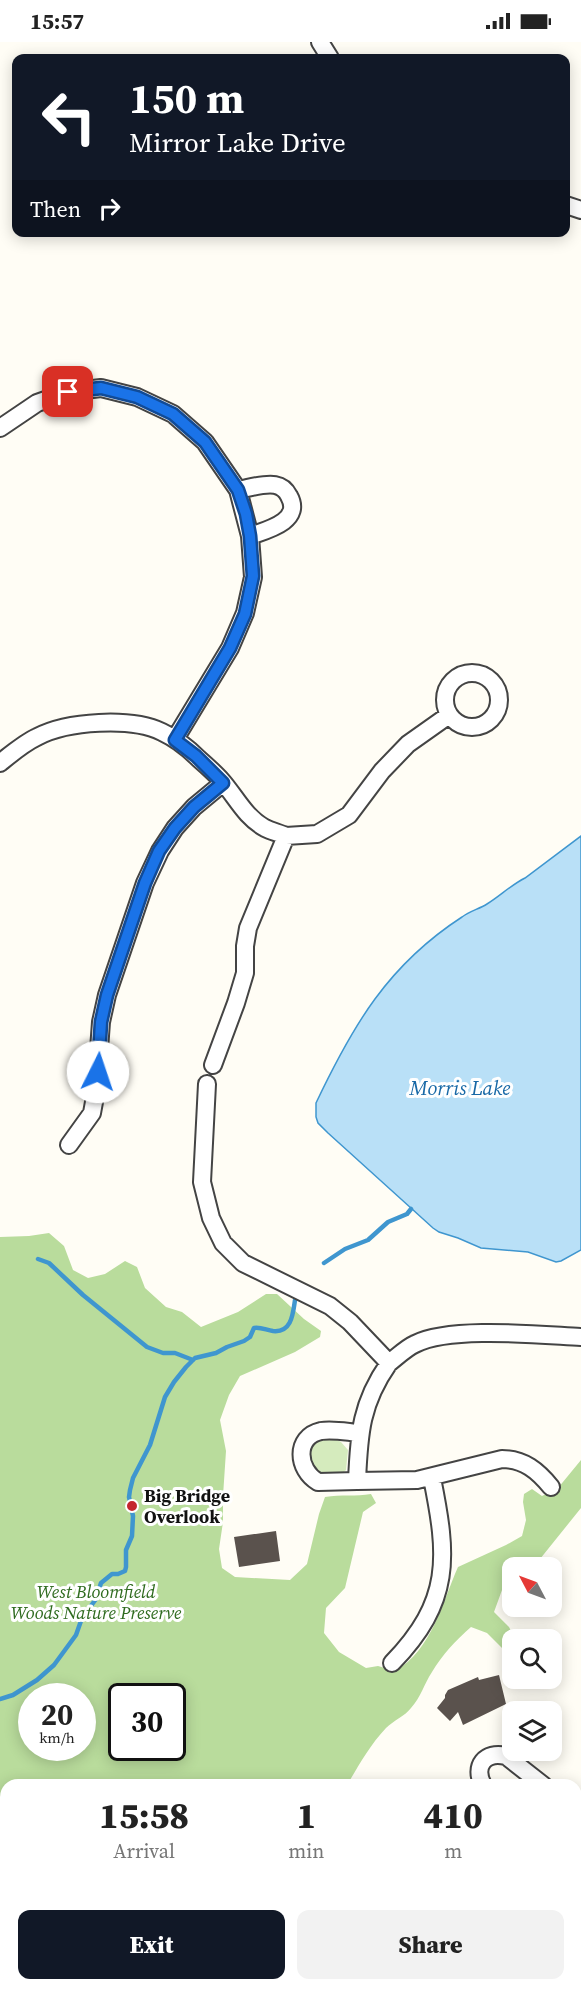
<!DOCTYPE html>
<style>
body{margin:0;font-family:"Source Serif 4",serif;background:#f2f2f2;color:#222;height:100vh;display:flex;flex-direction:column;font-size:22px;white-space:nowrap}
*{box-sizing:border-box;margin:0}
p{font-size:20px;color:#767676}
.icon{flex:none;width:33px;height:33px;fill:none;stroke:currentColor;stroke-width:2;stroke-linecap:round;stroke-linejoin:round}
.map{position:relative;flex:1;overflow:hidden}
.drawer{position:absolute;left:0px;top:1737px;width:582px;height:212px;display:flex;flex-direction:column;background:#fff;border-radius:18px 18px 0 0;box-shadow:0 3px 15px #0003}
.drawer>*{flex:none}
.guide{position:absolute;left:12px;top:12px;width:558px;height:183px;border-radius:12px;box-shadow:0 3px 15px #0003;background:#111827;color:#fff;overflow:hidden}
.needle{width:39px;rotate:311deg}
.tools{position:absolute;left:502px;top:1515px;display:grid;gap:12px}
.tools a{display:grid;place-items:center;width:60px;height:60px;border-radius:12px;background:#fff;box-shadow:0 3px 15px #0003;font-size:30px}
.speed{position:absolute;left:18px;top:1641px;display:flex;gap:12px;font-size:30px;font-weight:700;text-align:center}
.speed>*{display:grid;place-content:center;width:78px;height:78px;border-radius:50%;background:#fff;box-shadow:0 3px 15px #0003;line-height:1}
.speed small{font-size:15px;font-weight:400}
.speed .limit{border:3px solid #111;border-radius:9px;background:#fff;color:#111}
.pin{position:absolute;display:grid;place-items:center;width:51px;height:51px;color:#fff;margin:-26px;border-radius:12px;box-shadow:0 3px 9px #0006}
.me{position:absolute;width:66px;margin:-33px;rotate:4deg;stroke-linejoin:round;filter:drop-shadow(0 0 4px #0008)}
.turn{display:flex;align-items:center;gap:21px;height:126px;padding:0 18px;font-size:27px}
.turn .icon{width:78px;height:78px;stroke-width:2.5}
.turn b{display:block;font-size:42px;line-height:51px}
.then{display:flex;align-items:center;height:57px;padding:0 18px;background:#0003;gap:12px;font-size:22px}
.eta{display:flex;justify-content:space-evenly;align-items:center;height:102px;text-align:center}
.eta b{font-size:36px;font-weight:800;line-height:42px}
.cta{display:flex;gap:12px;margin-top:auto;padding:12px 18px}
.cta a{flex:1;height:69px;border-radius:12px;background:#111827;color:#fff;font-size:24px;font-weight:800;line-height:69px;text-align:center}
.cta a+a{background:#f2f2f2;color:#222}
.status{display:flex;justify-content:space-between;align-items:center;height:42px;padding:0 30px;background:#fff;direction:ltr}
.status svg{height:16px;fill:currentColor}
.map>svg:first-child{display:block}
.green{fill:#d5ebbd}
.forest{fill:#b9dc9c;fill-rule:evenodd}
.water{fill:#b9e0f7;stroke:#3f96cf;stroke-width:1.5}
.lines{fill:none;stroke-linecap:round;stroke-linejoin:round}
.stream{stroke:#3f96cf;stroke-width:4.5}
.building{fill:#5a524d}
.street-casing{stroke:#444;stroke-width:20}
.street{stroke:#fff;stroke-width:16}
.route-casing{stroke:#114b97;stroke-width:15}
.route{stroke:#1a73e8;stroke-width:10}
.poi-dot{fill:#c4262e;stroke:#fff;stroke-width:2}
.labels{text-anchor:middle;stroke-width:6;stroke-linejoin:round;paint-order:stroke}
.poi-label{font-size:18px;font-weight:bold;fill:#111;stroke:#fff;text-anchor:start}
.park-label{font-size:18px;font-style:italic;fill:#2f6b1f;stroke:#fff}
.water-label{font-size:20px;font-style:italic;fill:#1768a6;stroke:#fff}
</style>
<div class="status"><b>15:57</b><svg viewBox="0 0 49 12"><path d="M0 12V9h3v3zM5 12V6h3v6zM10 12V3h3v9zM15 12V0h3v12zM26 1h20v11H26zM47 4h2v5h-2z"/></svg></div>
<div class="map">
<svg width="581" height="1948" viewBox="0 0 581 1948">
<rect width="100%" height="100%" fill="#fffdf5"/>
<path class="green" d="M334 1396 341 1400 348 1408 346 1428 342 1432 321 1433C300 1416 309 1397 334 1396Z"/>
<path class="forest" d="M49 1191 64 1204 73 1228 88 1236 105 1232 125 1219 137 1225 145 1246 166 1265 182 1270 201 1285 238 1270 266 1252H277L304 1277 321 1289 320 1295 295 1310 240 1334 229 1353 220 1378 226 1409 223 1454V1480L219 1507 222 1526 235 1535 290 1538 307 1522 319 1472 325 1455C341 1452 356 1455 371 1452L376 1461 363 1470 345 1546 326 1566 324 1591 339 1610 366 1626 378 1624 395 1629C432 1608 442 1561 458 1525L506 1503 522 1494 526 1478 523 1460 524 1452 532 1447 542 1454 558 1446 581 1418V1466L540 1517 525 1525 513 1526V1536L502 1548 494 1570 509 1585 515 1597 513 1598V1617L487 1591 471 1585C456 1598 442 1613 432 1630 424 1642 421 1655 411 1666 405 1674 394 1678 386 1686 370 1703 359 1723 347 1743H6V1942L187 1943 183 1948H0V1195L29 1194ZM32 1654H82V1706H32ZM122 1654H172V1706H122Z"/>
<path class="water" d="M581 794V1208L561 1219 556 1220 528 1210 481 1206 458 1196 439 1190 433 1186 328 1091 318 1081 316 1075V1061C353 983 388 923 462 875 470 869 479 867 487 862 500 854 511 843 525 836Z"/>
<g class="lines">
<path class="stream" d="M38 1217 49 1221 83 1253 147 1305 163 1311H175L193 1318
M324 1221 345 1207 368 1198 388 1180 407 1172 411 1167
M0 1657 13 1653 37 1638 54 1623 76 1593 82 1576 96 1557 101 1541 112 1532H118L125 1529 126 1525V1508L132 1494 133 1474 129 1455 130 1448 133 1436 150 1403 165 1355 174 1340 186 1325 195 1316 216 1311 227 1305 244 1299 250 1295 254 1286C261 1285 266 1288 273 1289 292 1291 293 1271 295 1258"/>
</g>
<path class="building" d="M276 1489 280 1519 239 1525 234 1495Z
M499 1633 506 1662 463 1683 458 1670 450 1679 437 1666 445 1656V1653L448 1648 478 1635 479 1638Z"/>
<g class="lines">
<defs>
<path id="street" d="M320 0 330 16
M566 163 581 168
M0 386 37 361 68 350 101 346 137 355 173 372 205 400 238 448 250 494 253 535 245 571 230 606 175 697
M238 448C249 446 264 441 275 443 281 444 286 448 289 454 303 479 267 488 250 494
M445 658a27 27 0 1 1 54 0a27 27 0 1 1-54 0Z
M0 721C11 712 24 701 37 695 67 679 131 675 162 690 175 696 188 706 199 717 207 724 215 731 222 739 236 755 245 775 265 786 271 789 279 791 286 794L248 886 245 904V931L236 961 213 1023
M286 794 317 792 349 773 382 729 408 702 449 673
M207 1042 202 1140 211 1176 223 1201 243 1221 330 1264 350 1280 389 1321C397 1315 406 1306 415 1302 450 1284 540 1293 581 1295
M69 1103 92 1071 96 1049 101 980 107 953 145 841 160 809 175 786 194 765 223 741
M389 1321C361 1361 359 1391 357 1439L417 1438 502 1417C524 1417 538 1429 551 1445
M357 1439 318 1440C297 1428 294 1395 321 1389 333 1387 347 1390 359 1391
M392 1621C452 1559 448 1515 432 1436
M483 1743C473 1724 485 1709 506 1714L543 1743
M576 1769 581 1773
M576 1792 581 1787
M382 1942 389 1948
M408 1948 411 1942"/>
</defs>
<use href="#street" class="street-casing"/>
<use href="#street" class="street"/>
</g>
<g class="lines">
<defs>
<path id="route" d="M68 350 101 346 137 355 173 372 205 400 238 448 246 472 250 494 253 534 245 572 230 606 175 698 196 714 223 741 194 765 175 786 159 809 145 841 107 953 101 980 98 1030"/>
</defs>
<use href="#route" class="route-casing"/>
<use href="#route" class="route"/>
</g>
<circle class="poi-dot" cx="132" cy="1464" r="6"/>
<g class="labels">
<g class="poi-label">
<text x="144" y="1460">Big Bridge<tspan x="144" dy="21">Overlook</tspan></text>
</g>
<g class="park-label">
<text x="96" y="1556">West Bloomfield<tspan x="96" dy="21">Woods Nature Preserve</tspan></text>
</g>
<g class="water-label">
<text x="460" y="1053">Morris Lake</text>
</g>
</g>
</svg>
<div class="tools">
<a><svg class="needle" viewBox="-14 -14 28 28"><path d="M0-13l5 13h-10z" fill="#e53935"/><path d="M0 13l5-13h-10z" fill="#767676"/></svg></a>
<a><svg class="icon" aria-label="search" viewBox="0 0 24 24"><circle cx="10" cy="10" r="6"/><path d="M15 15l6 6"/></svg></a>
<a><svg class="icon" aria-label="layers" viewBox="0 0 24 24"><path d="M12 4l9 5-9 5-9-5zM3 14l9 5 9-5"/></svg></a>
</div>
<div class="speed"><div>20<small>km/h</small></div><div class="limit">30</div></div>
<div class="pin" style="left:68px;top:350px;background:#d93025"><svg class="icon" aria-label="arrive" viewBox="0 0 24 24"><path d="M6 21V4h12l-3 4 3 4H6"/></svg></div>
<svg class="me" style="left:98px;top:1030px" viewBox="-20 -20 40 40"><circle r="19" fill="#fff"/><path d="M0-13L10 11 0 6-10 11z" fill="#1a73e8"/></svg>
<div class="guide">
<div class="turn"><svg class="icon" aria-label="left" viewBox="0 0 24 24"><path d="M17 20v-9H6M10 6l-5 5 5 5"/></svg><div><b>150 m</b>Mirror Lake Drive</div></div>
<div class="then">Then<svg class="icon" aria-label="right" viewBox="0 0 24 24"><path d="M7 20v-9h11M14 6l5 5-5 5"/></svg></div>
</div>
<section class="drawer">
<div class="eta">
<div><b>15:58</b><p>Arrival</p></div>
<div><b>1</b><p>min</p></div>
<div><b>410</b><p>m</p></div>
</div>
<div class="cta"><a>Exit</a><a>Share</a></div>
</section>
</div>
